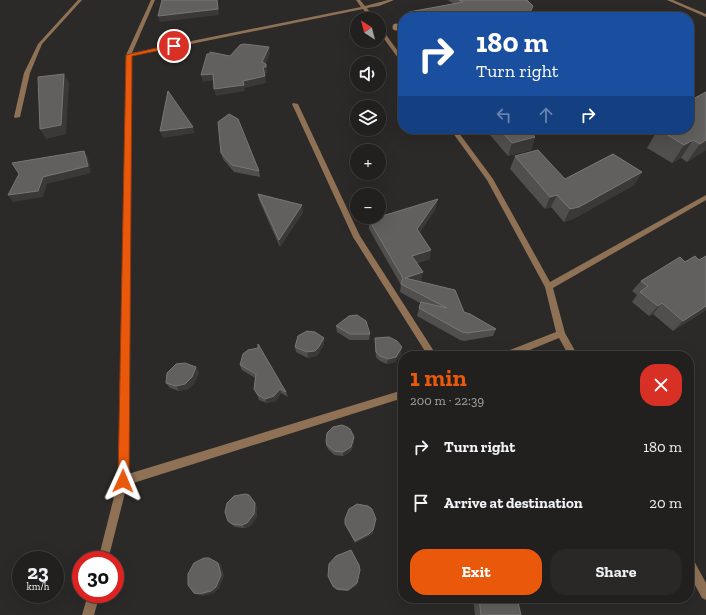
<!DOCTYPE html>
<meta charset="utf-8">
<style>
body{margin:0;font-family:"Zilla Slab",serif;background:#292827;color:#f1f3f6;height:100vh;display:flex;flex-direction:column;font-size:15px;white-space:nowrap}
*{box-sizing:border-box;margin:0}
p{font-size:13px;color:#a2a3a4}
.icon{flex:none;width:22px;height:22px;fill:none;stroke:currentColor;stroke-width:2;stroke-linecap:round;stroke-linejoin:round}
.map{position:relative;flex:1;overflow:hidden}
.sheet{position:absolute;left:398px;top:351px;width:296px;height:252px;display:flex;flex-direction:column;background:#21201e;border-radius:16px;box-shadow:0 4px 16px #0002,0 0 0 1px #3e3e3c}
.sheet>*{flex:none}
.guide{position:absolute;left:398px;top:12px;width:296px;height:122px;border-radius:16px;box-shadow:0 4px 16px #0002,0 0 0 1px #3e3e3c;background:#1a4fa0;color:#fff;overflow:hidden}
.needle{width:26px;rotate:324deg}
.tools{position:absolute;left:350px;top:12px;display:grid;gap:8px}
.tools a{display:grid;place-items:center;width:36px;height:36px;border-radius:50%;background:#21201e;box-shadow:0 4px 16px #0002,0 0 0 1px #3e3e3c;font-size:20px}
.speed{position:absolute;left:12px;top:551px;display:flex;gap:8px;font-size:20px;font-weight:700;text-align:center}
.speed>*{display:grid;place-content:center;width:52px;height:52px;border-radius:50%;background:#21201e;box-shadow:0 4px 16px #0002,0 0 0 1px #3e3e3c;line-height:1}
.speed small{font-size:10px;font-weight:400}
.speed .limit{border:6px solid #d22;background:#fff;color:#111}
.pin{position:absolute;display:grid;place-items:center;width:34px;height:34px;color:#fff;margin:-17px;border:2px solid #fff;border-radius:50%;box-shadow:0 1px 4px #0007}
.me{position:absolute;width:44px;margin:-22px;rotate:1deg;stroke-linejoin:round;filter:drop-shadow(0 0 3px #0008)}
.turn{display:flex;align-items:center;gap:14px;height:84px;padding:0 12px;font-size:18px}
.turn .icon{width:52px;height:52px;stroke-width:2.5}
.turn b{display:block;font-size:28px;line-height:34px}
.lanes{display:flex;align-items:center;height:38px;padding:0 12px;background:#0003;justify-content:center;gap:20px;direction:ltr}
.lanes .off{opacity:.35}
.round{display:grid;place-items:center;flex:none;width:42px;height:42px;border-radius:16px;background:#292827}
.summary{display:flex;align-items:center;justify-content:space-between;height:68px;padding:0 12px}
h1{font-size:24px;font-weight:700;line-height:30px;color:#ea580c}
.button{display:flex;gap:8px;margin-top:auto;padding:8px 12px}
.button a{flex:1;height:46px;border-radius:16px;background:#ea580c;color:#fff;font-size:16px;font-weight:700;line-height:46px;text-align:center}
.button a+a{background:#292827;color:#f1f3f6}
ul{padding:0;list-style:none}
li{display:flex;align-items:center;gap:12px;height:56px;padding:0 12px}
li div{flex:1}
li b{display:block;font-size:15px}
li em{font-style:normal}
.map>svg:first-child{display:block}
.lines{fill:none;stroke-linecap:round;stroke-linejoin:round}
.minor{fill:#8f7155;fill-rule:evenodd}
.tree{fill:#9c7d5f}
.wall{fill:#514f4e}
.shaded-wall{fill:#3b3938}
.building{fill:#62605f;stroke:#787776}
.route{fill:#ea580c;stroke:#983908}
</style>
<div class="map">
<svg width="706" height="615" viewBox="0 0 706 615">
<rect width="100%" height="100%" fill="#2c2a28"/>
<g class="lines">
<path class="minor" d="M78 0H82L42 44 30 73 20 117 15 118 14 117 24 73 38 44Z
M151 0H155L132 53 361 7 356 0H360L365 6 388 0H394L379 6 367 8 374 19H370L363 9 132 56 128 474 403 390V398L127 485 108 560H98L118 481 126 55Z
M667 0H673L706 14V17Z
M379 28H381L403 58V63L401 62 379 32Z
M293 103 298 104 360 236 437 356H428L353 237 292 104Z
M450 129H456L493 179 550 282 706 195V200L553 288 565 333 578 356H569L559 338 515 356H501L502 353 556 332 545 287 487 180Z
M689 558 693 559 706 583V600L702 598 689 574Z
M88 594H100L94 615H82Z"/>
</g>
<circle class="tree" cx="396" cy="27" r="3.5"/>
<path class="wall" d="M448 0H527L530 17H409V12L454 4Z
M485 129H528L535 137 531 150 508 156Z
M658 129H689L706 150 687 162 681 158 672 163 647 148Z
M221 153 259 171 260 177 234 172 223 159Z
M515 156 565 179 642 172 634 185 573 219 564 222 551 207 545 209 510 169Z
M258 194 303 212 280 247 259 200Z
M436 208 420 232 430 259 417 263 421 281 419 282 464 312 496 329 493 336 464 341 460 340 417 316 419 308 420 303 400 292 401 285 369 229V220Z
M706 256V310L673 331 653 314 649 316 632 302 637 295 632 291 641 281 685 262 699 260Z
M336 326 370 334 369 340H350L337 332Z
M375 338 401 353 395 362 387 364 380 361 376 357 375 344Z
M324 344 319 353 316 356 308 358 296 352 295 347Z
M240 365 286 392 288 397 281 393 276 401 267 403 259 400 258 397 254 389 255 378 242 370Z
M199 372 195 382 188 389 179 391 170 388 166 383Z
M354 437V442L351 451 343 456 334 455 328 449 326 445V441Z
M257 506V517L250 526 245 528 235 527 228 521Z
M345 519 373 533 369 536 355 543 346 526Z
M328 576 357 585 348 591 337 590 333 587Z
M473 598H517L521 615H475Z"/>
<path class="shaded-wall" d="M217 0H218L219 15 160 22 158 16Z
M533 6 530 17H528Z
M269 47 270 54 264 67 266 64 267 73H264L262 62Z
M64 74 69 83 66 134 46 139 40 129Z
M213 74 214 80 203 82 201 75Z
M265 76 266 83 244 88 243 81Z
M244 85 245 91 216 96 214 89Z
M193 127 195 133 163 138 160 131Z
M535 137 531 150 508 156 512 143Z
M693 140 681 158 672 163 684 145Z
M706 140V150L687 162 700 144Z
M84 151 88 157 91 173 47 184 43 197 13 202 8 195 43 177Z
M642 172 634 185 573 219 564 222 570 209Z
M557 195 551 207 545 209 550 197Z
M438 199 436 208 416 238 417 229Z
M302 205 303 212 280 247 279 240Z
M431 250 430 259 411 264 412 256Z
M423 272 421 281 405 286V278Z
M662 303 653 314 649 316 658 306Z
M706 306V310L673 331 683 321Z
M324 338V344L319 353 316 356 308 358 307 352Z
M402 347 401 353 395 362 387 364 388 359Z
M196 367 199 372 195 382 188 389 179 391 176 386Z
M280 389 281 393 276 401 267 403 265 399Z
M354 437V442L351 451 343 456V452Z
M255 503 257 506V517L250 526 245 528 242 525Z
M376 519 373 533 369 536 355 543V541Z
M209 558 221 565 224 576 219 588 214 593 203 596 200 594Z
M360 570 357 585 348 591V590Z"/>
<path class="building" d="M162 0H217L218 9 158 16Z
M459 0H527L533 6 528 17H413L409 12 463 2Z
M244 44 269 47 262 62 266 64V67H263L265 76 243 81 244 85 214 89 213 74 201 75 207 54H210V52L230 56 240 45Z
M64 74 61 125 40 129 38 77Z
M168 91 193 127 160 131Z
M706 92V140L700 144 693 140 684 145 658 129H689V101Z
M229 114 238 119 259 171 232 165 221 153 218 122Z
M499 129H528L535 137 512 143Z
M538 150 565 179 613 154 642 172 579 207 570 209 557 195 550 197 515 156Z
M84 151 88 166 43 177 38 191 8 195 19 174 12 163Z
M258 194 302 205 279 240Z
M438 199 417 229 431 250 412 256 423 272 405 278 455 290 464 312 470 314 496 329 467 333 462 332 419 308 421 302 447 308 401 284 403 278 369 220Z
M695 256 699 260 706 256V306L683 321 662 303 658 306 640 292 648 286 641 281 680 257 685 262Z
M357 315 366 321 370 334H350L336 326 349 316Z
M307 331 315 332 324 338 318 348 315 351 307 352 295 347 298 336Z
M389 337 397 341 402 347 396 357 388 359 380 356 376 352 375 338Z
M258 344 286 392 280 389 274 396 265 399 258 395 254 389 256 374 240 365 243 354 248 350 258 348Z
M185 363 196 367 192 377 185 384 176 386 166 383 167 373 176 364Z
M342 425 347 427 350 429 354 437 351 447 343 452 334 451 327 445 326 441 327 433 333 427Z
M245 494 249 495 255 503 254 514 247 523 242 525 232 524 228 521 225 512 227 503 234 496Z
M357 504 368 506 372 509 376 519 373 530 369 534 355 541 345 524V519L349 509Z
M351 550 359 565 360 570 357 583 348 590 337 589 333 586 328 576 329 564 336 556Z
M204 558H209L218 563 221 575 216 587 211 591 200 594 194 593 188 585V574L194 563Z
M479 598H517L521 615H481Z"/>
<path class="route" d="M174 44 177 46 176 47 132 56 129 481 127 485 123 487 119 485 118 481 126 55Z"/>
</svg>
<div class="tools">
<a><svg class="needle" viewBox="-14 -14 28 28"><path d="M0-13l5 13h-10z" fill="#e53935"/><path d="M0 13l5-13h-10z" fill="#a2a3a4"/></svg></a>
<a><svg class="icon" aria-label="sound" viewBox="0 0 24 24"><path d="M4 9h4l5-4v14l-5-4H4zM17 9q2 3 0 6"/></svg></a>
<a><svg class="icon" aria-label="layers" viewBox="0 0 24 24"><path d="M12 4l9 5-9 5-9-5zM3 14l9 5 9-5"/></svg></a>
<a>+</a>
<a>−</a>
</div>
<div class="speed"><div>23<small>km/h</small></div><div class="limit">30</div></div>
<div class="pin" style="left:174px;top:46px;background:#d93025"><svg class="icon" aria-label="arrive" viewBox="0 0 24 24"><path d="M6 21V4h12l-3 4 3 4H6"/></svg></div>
<svg class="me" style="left:123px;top:481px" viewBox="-20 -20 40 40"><path d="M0-17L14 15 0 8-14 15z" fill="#ea580c" stroke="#fff" stroke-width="4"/></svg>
<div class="guide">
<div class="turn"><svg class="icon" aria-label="right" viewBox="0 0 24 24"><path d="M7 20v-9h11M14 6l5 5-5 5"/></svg><div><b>180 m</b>Turn right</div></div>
<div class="lanes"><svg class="icon off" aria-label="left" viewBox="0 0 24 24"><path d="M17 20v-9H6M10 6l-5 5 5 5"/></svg><svg class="icon off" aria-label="ahead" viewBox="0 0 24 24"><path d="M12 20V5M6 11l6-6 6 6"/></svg><svg class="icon" aria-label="right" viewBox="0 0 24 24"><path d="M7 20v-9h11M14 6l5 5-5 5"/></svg></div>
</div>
<section class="sheet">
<div class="summary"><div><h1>1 min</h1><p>200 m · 22:39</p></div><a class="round" style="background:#d93025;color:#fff"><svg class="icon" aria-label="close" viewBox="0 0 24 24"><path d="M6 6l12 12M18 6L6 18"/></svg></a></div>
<ul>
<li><svg class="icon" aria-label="right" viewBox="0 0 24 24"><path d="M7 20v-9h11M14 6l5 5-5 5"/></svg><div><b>Turn right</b></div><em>180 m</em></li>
<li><svg class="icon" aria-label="arrive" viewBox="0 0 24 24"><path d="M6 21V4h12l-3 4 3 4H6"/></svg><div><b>Arrive at destination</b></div><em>20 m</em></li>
</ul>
<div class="button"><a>Exit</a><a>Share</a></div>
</section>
</div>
